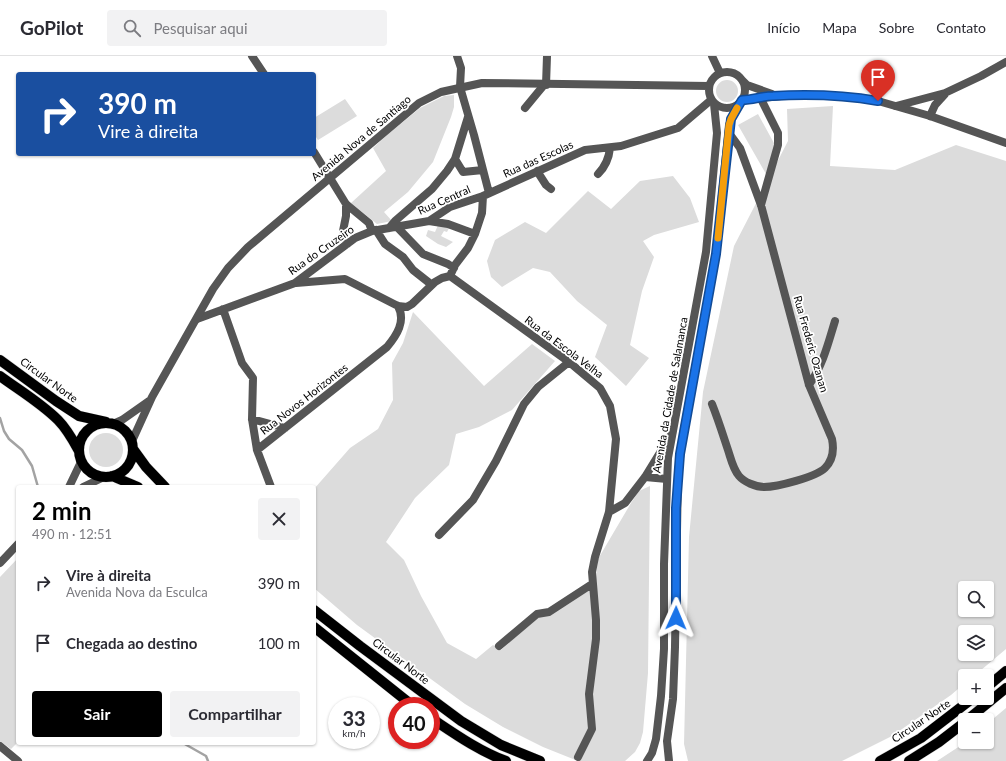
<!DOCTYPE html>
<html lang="pt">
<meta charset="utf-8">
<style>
body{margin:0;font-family:Lato,sans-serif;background:#f2f2f3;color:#2b2b33;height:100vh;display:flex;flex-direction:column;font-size:15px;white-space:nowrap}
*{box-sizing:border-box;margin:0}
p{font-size:13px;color:#7c7c81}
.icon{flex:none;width:22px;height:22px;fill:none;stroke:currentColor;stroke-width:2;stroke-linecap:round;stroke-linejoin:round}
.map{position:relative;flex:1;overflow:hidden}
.details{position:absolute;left:16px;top:429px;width:300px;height:260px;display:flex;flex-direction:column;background:#fff;border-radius:4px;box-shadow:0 1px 3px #0004}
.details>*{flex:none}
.guide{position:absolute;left:16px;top:16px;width:300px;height:84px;border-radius:4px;box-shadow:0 1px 3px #0004;background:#1a4fa0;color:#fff;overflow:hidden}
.buttons{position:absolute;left:958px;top:525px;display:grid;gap:8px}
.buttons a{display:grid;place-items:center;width:36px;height:36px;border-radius:4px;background:#fff;box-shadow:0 1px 3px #0004;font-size:20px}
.speed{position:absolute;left:328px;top:641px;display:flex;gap:8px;font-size:20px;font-weight:700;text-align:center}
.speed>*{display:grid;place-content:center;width:52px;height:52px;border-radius:50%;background:#fff;box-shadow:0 1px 3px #0004;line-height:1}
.speed small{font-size:10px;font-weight:400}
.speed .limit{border:6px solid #d22;background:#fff;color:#111}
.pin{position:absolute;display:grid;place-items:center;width:34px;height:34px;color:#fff;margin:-41px -17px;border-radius:50% 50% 50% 0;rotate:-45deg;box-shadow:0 0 4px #0007}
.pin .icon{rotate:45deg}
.me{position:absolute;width:44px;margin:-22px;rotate:1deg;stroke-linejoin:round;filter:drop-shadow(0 0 3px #0008)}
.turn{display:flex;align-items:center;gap:14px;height:84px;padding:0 16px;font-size:18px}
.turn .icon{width:52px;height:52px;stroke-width:2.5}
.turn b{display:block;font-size:28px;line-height:34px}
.round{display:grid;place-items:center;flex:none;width:42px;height:42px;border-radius:4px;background:#f2f2f3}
.overview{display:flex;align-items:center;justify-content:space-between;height:68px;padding:0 16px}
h1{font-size:24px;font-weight:700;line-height:30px;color:#000}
.action{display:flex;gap:8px;margin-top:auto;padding:8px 16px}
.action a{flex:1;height:46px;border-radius:4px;background:#000;color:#fff;font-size:16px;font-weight:700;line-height:46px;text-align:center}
.action a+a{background:#f2f2f3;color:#2b2b33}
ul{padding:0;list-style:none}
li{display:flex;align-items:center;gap:12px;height:60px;padding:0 16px}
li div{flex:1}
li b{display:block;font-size:15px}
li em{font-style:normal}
header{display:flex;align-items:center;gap:24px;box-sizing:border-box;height:56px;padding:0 20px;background:#fff;border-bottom:1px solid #e1e1e2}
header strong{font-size:19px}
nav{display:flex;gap:22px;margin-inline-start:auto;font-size:14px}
.search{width:280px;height:36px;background:#f2f2f3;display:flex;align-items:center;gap:10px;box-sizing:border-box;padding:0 14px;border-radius:4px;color:#7c7c81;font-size:15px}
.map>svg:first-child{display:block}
.green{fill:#dcdcdc;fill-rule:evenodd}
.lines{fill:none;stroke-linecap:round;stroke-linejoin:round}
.stream{stroke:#a3a3a3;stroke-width:2.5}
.primary-casing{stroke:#dbdbdb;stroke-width:11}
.minor{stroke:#555;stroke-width:8}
.tertiary{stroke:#555;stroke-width:8}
.primary{stroke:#000;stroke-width:10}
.route-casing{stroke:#114b97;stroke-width:10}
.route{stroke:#1a73e8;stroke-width:7}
.slow{stroke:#f59e0b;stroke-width:7}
.labels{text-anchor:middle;stroke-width:3.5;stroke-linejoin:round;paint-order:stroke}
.street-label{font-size:11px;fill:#000;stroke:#fff}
</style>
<header>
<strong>GoPilot</strong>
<div class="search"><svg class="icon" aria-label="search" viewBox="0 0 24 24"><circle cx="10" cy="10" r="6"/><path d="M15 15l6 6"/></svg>Pesquisar aqui</div>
<nav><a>Início</a><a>Mapa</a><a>Sobre</a><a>Contato</a></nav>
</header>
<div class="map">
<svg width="1006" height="705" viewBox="0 0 1006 705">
<rect width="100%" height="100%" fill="#fff"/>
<path class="green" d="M716 35a11 11 0 1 1 22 0a11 11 0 1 1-22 0Z
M454 39V51L451 61 433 106 408 136 384 156 392 165 377 168 351 147 386 115 373 92 387 79 420 52 444 40Z
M345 43 357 60 318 84 314 78V62Z
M833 50 830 110 895 114 956 89 1006 105V593L974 620H965V627L951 639 892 680 842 705H688L684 688 689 481 703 336 734 190 788 85 787 53ZM965 532H987V554H965ZM965 576H987V598H965Z
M758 58 775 89 766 118 738 69Z
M673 120 690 142 699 166 654 179 643 185 654 201 642 235 630 289 649 302 626 330 595 301 607 269 577 245 550 216 533 212 502 231 491 221 487 205 495 184 525 166 546 177 588 135 611 153 640 125Z
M439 167 450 170 447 176 444 175 441 180 453 186 446 191 438 188 426 180 428 174 435 176Z
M413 256 484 330 532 288 555 305 512 354 479 371 456 378 449 409 415 442 386 486 404 504 421 540 447 587 476 603 493 589 501 594 538 561 595 530 598 503 631 447 639 435 650 430 648 617 643 676 640 687 635 696 625 705H578L543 691 503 671 465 648 357 569 314 532V433L350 392 378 373 393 344 392 307 403 287Z
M89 394a17 17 0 1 1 34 0a17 17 0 1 1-34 0Z
M18 502V686L11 693 0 685V521Z
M1006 652V705H937L966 686H987V668Z"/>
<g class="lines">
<path class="stream" d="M0 362 4 375 9 383 22 394 32 410 38 431
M183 687 206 700 208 705"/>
<defs>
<path id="primary" d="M0 304 56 345 79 360 106 366
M0 320C19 334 41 347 58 364 67 373 73 384 79 395
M79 394a27 27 0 1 1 54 0a27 27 0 1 1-54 0Z
M133 393 146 411 165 431
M112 420 138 431
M314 554 360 590 461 665 501 689 540 705
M314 571 413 650
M987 631 1006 615
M431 662C455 678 479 695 506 705
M967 664 1006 632
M880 705 921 682 973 642
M909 705 939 686 965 666"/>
</defs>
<use href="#primary" class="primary-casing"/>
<path class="minor" d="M252 0 264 18
M457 0 461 12 460 31 474 79 489 137
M546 29 547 0
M760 41 778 77V89L761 149
M896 50 945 37 981 20 1006 6
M525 52 544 29
M930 60 935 49 945 38
M314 96 346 148 369 167 372 175
M455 103 463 116 483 114
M537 115 546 129 551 133
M598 118C606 110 609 102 610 92
M346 148V160L343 175 347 188
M429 165 448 168 475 178
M397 171 423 198 448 208 454 212
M389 172 395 165 432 133 447 115 455 103 468 61
M376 174 385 188 403 201 413 214 432 229
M450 220 569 306 600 332 610 350 616 383 609 456 595 501 592 516 596 564V583L589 638 592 673 578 701
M450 220 455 209 468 192 475 178 482 157 483 140
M296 227 345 223 398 250 407 251 412 248 435 226 442 222 450 220
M223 253 242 307 253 322 252 363 257 394 271 431
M197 263 295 227 355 182 372 175 429 165 450 151 483 140 585 94 621 90 678 72 711 44
M809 329C823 309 828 288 835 265
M712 348C718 363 723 379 728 394 731 403 733 413 739 420 744 426 756 431 764 431 777 431 816 421 825 412 833 404 834 393 832 383L809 329 761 149 740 92 729 77
M252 363 285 372
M257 394 387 291C397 279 406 265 398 250
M645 421 667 423
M69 431 80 408 81 403
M83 431 104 421
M609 456 625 447 645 421 672 377
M439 479 473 444 496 405 524 348 538 331 569 306
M0 507 18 488
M499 590 537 558 549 556 592 528
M0 690 18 705"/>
<path class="tertiary" d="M712 0 720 17
M709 34a18 18 0 1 1 36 0a18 18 0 1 1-36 0Z
M742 24 747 29 772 38
M742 44 781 40 825 39 860 42 878 45 930 60 1006 87
M113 368 122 364 149 345
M132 385 152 341 213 233 228 212 248 191 419 47 441 36 482 27 709 30
M647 705 652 697 656 683 661 640 664 593V508L668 402 706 196 717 77 714 48
M669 705 667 685 673 643 675 591 678 417 683 379 716 198 729 69 731 63 739 48"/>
<use href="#primary" class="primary"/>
</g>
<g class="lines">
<defs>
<path id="route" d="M676 562V452L680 398 716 198 731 63 742 44C753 44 762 40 773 40 808 38 843 39 878 45"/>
</defs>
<use href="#route" class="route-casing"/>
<use href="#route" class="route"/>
<path class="slow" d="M718 182 729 69 731 63 737 52"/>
</g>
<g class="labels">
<g class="street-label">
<text transform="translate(361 82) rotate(-40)" y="4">Avenida Nova de Santiago</text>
<text transform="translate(538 103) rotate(-24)" y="4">Rua das Escolas</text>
<text transform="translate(444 144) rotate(-24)" y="4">Rua Central</text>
<text transform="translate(321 194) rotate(-35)" y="4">Rua do Cruzeiro</text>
<text transform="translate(811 288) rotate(74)" y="4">Rua Frederic Ozanan</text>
<text transform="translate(564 291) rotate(37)" y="4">Rua da Escola Velha</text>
<text transform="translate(49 324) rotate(36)" y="4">Circular Norte</text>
<text transform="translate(670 339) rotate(-80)" y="4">Avenida da Cidade de Salamanca</text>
<text transform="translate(304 343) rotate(-38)" y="4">Rua Novos Horizontes</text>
<text transform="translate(401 605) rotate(37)" y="4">Circular Norte</text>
<text transform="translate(921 665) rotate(-34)" y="4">Circular Norte</text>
</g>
</g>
</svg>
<div class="buttons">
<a><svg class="icon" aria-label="search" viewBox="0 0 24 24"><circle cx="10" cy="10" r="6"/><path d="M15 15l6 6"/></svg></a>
<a><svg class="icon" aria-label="layers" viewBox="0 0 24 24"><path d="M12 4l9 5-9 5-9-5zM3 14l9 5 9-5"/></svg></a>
<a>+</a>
<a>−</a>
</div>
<div class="speed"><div>33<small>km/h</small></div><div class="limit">40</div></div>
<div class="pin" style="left:878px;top:45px;background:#d93025"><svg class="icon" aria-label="arrive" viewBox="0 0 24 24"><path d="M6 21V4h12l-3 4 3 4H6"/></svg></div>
<svg class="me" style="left:676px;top:562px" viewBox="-20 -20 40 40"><path d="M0-17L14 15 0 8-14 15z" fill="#1a73e8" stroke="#fff" stroke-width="4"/></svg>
<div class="guide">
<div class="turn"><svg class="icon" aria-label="right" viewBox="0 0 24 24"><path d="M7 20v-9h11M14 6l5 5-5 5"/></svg><div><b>390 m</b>Vire à direita</div></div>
</div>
<section class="details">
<div class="overview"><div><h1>2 min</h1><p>490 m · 12:51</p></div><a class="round"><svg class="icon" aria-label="close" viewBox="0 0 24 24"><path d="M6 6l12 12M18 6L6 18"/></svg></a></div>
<ul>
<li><svg class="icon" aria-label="right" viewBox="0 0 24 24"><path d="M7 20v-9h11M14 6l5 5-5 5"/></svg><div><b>Vire à direita</b><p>Avenida Nova da Esculca</p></div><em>390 m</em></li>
<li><svg class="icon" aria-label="arrive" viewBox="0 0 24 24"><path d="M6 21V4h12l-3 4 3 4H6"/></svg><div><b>Chegada ao destino</b></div><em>100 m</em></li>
</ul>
<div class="action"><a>Sair</a><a>Compartilhar</a></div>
</section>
</div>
